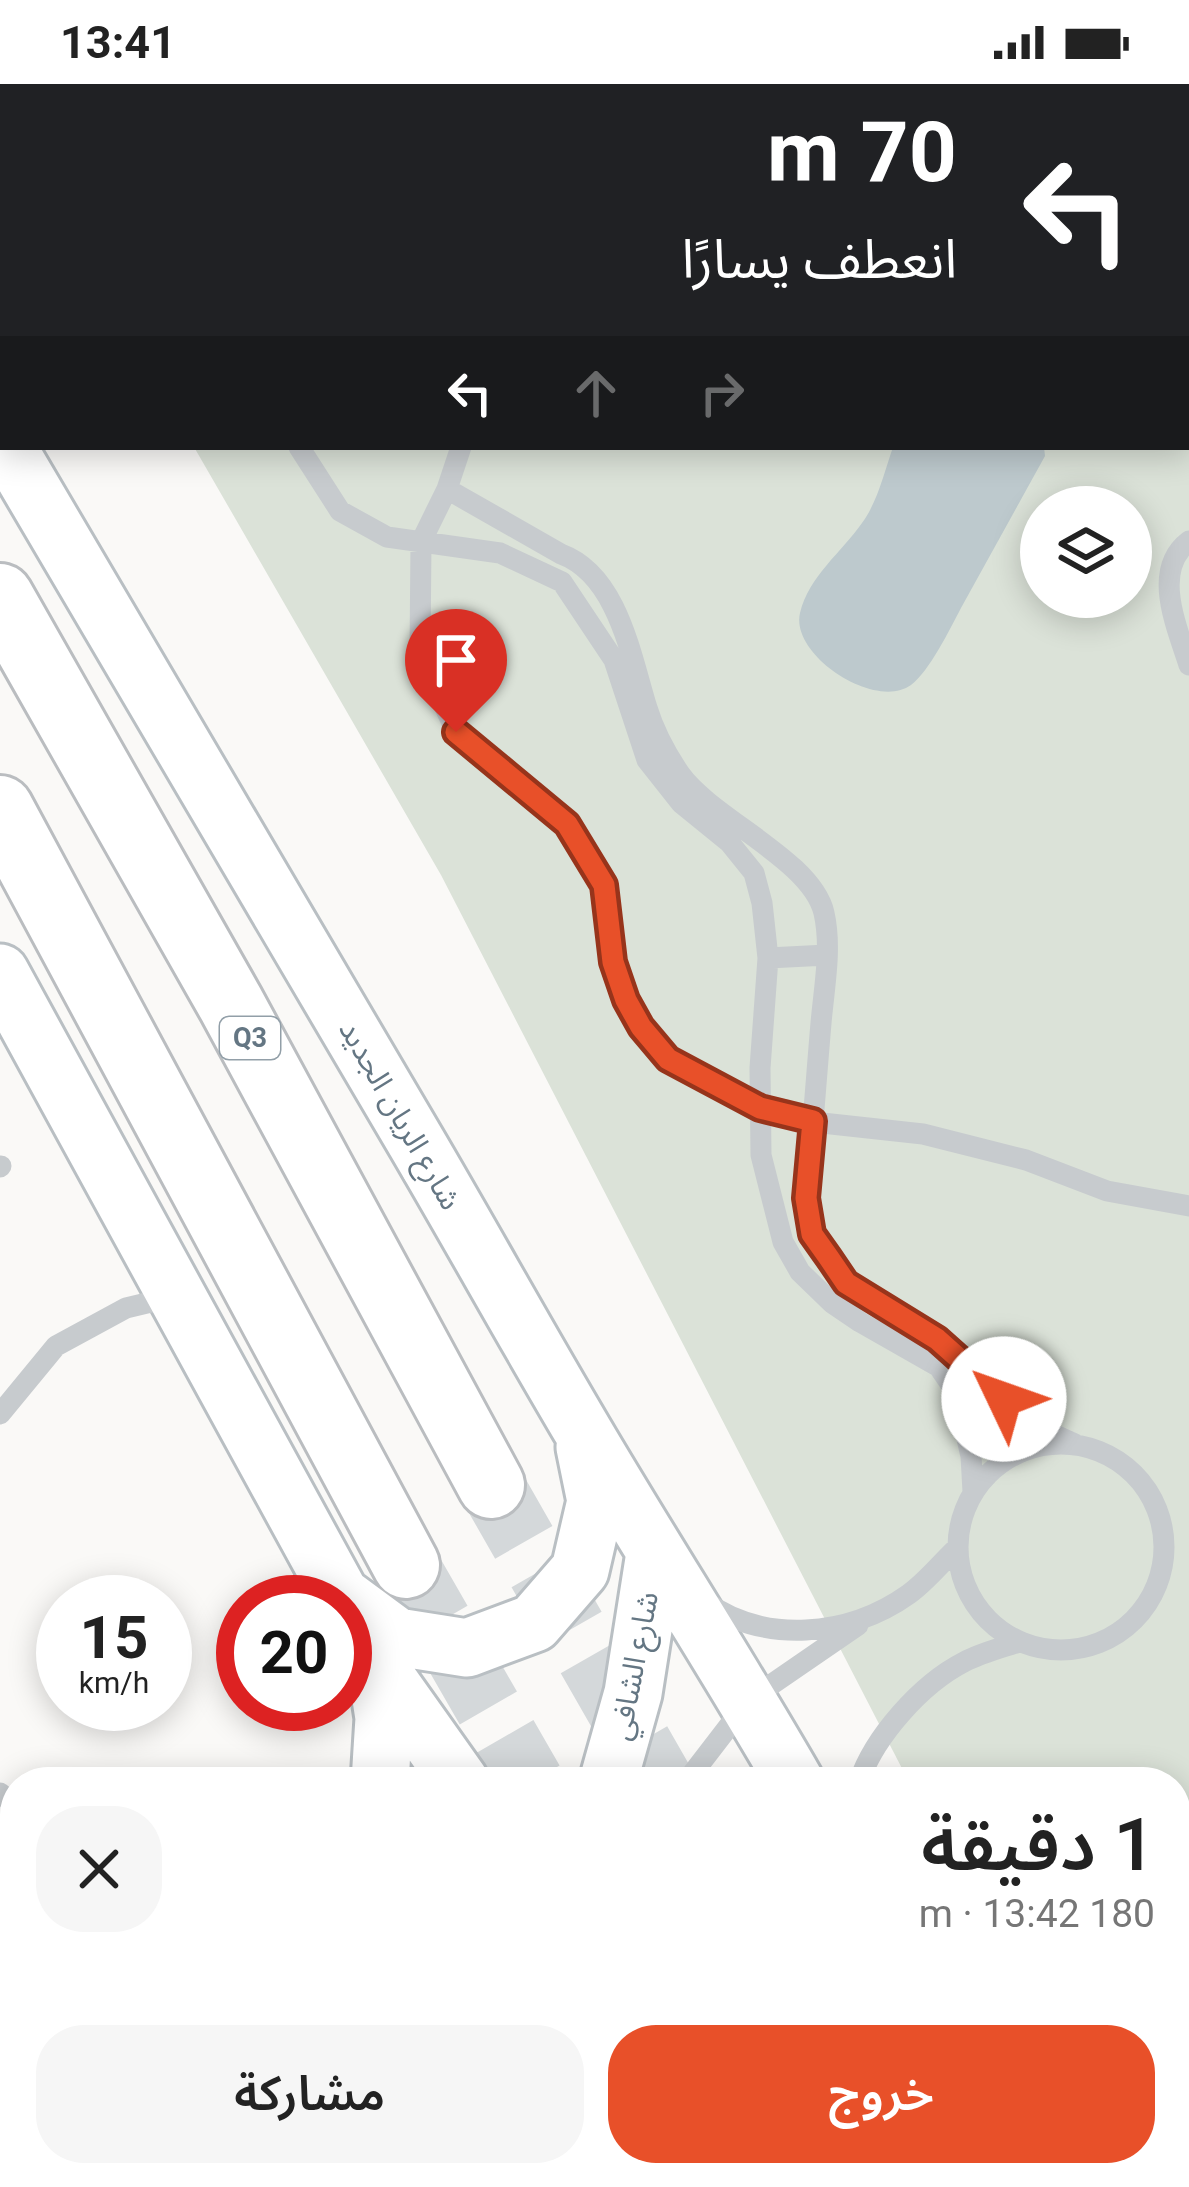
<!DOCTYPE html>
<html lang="ar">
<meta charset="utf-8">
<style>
body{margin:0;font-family:Roboto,"Noto Sans Arabic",sans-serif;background:#f6f6f6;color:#222;direction:rtl;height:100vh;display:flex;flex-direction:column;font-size:45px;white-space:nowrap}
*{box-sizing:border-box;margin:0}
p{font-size:39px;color:#767676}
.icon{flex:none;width:66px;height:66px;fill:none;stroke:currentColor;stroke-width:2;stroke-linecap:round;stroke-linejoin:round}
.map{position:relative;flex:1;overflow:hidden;direction:ltr}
.details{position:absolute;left:0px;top:1683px;width:1191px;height:420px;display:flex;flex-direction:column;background:#fff;border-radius:48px 48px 0 0;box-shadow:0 6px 30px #0003;direction:rtl}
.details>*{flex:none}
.top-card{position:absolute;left:0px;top:0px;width:1191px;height:366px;box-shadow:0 6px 30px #0003;direction:rtl;background:#202124;color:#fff;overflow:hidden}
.tools{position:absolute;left:1020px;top:402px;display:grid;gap:24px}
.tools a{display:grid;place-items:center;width:132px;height:132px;border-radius:50%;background:#fff;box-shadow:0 6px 30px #0003;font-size:60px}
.speed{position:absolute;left:36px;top:1491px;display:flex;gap:24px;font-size:60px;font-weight:700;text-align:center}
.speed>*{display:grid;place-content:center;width:156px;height:156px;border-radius:50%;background:#fff;box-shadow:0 6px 30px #0003;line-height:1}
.speed small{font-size:30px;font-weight:400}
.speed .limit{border:18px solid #d22;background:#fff;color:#111}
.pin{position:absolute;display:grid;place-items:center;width:102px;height:102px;color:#fff;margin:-123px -51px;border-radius:50% 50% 50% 0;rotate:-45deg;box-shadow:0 0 12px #0007}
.pin .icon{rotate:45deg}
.me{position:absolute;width:132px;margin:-66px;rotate:312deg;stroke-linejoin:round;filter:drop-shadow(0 0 9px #0008)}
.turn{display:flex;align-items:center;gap:42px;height:252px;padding:0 36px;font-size:54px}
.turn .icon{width:156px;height:156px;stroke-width:2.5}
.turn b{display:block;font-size:84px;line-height:102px}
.lanes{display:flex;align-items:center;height:114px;padding:0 36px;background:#0003;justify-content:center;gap:60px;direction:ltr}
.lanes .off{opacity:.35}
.round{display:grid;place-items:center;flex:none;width:126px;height:126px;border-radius:48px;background:#f6f6f6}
.summary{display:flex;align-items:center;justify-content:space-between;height:204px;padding:0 36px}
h1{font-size:72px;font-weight:600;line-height:90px}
.cta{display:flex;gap:24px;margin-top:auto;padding:24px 36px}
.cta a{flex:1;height:138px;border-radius:48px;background:#e85029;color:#fff;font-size:48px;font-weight:600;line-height:138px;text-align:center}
.cta a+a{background:#f6f6f6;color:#222}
.status{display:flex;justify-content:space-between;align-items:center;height:84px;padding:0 60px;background:#fff;direction:ltr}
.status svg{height:33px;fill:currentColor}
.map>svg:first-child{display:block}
.green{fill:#dbe2d8;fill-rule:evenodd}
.water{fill:#bdc9cd}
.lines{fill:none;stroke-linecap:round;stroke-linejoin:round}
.highway-tunnel{stroke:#d4d8da;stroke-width:66;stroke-dasharray:66 33;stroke-linecap:butt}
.secondary-casing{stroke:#b9bfc3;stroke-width:63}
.highway-casing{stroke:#babdc0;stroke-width:72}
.lane{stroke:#c7cbce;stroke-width:21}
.street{stroke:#c7cbce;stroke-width:39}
.secondary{stroke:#fff;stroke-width:57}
.highway{stroke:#fff;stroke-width:66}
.route-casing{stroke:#97341b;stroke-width:30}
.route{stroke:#e85029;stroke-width:21}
.labels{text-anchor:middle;stroke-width:12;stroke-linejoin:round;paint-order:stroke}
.shield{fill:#fff;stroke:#929fa8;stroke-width:3}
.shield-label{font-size:27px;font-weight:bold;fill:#647683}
.street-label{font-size:30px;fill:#647683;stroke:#fff}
</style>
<div class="status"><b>13:41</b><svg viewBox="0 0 49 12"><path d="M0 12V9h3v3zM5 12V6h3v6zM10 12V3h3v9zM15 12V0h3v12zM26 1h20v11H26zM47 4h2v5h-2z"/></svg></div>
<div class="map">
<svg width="1189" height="2103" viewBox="0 0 1189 2103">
<rect width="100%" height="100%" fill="#faf9f7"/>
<path class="green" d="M0 0H1189V2103H1164L1151 2088H1176V1698H909L441 791 194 363H1188V3H3V43L0 38ZM1041 423H1131V513H1041Z"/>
<path class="water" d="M893 363H1044L1045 372C1017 423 989 473 961 524 950 545 929 588 911 601 875 627 790 571 800 529 809 492 841 469 862 439 878 417 884 389 893 363Z"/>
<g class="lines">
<path class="highway-tunnel" d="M491 1401 661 1698
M406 1481 531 1698"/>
<defs>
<path id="secondary" d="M7 363C142 596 280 827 416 1058 473 1155 527 1253 584 1349 653 1466 727 1580 795 1698
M0 889 344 1518
M340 1511 397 1553 467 1564 534 1539 580 1486 596 1417 585 1363
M348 1526 375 1578 460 1698
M376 1582 384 1634 380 1698
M608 1698 633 1609 655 1469
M0 2044 15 2034
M714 2088 725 2103
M1048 2088 1059 2103
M39 2103 63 2088"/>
<path id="highway" d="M0 513 231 920 491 1401
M0 725 406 1481
M798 2088 810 2103
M941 2088 953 2103"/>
</defs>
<use href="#secondary" class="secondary-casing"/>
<use href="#highway" class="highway-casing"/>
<path class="lane" d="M63 0 65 3
M525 0V3
M299 363 340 427 387 453 500 469 562 498 614 576 647 676 681 719 729 758 754 789 762 819 768 874 760 984 761 1071 783 1158 800 1188 832 1219 860 1238 939 1283 956 1308 971 1372 973 1408
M461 363 447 405 421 458 420 568 456 648 567 740 604 801 613 878 626 916 641 943 669 975 761 1024 813 1038 923 1050 1026 1076 1107 1107 1189 1122
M447 405 561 470C618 491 631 573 647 624 654 647 667 671 680 690 712 735 812 776 824 829 832 864 824 904 821 939 816 998 812 1056 806 1114L812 1150 846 1199 937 1255 1031 1340 1075 1360
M1189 457C1151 486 1177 543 1189 581
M768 874 827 871
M0 1083 1 1082
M0 1330 56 1262 126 1224 172 1213
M958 1463a103 103 0 1 1 206 0a103 103 0 1 1-206 0Z
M703 1516C763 1561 849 1553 909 1510 926 1498 941 1479 957 1464
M686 1698 749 1616 858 1541
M859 1698C874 1653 921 1600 964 1578 981 1569 1001 1564 1019 1558
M0 1709 15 1721
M619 2088 631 2103
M156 2103 180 2088
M565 2103 571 2088"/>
<path class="street" d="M0 1941 15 1930
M0 1994 15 1985"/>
<use href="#secondary" class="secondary"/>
<use href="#highway" class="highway"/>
</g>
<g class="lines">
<defs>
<path id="route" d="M456 648 567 740 604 801 613 878 626 916 641 943 668 975 760 1024 813 1037 806 1114 812 1150 829 1174 846 1199 937 1255 1004 1315"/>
</defs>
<use href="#route" class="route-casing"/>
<use href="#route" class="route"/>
</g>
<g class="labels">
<rect class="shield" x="220" y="933" width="60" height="42" rx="9"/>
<g class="shield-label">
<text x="250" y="963">Q3</text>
</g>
<g class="street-label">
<text transform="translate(400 1031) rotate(60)" y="10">شارع الريان الجديد</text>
<text transform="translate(634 1582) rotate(-79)" y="10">شارع الشافي</text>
</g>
</g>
</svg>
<div class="tools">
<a><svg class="icon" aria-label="layers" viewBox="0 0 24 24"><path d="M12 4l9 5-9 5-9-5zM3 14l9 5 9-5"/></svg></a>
</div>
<div class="speed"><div>15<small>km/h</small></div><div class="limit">20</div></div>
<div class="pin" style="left:456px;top:648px;background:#d93025"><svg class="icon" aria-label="arrive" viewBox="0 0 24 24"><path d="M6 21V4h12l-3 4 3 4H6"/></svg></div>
<svg class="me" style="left:1004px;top:1315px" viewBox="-20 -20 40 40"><circle r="19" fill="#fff"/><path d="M0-13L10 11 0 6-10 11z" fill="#e85029"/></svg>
<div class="top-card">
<div class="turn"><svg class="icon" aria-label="left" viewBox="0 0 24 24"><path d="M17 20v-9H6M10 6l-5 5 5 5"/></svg><div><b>70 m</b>انعطف يسارًا</div></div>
<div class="lanes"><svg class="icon" aria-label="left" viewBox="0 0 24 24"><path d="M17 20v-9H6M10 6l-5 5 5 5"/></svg><svg class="icon off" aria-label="ahead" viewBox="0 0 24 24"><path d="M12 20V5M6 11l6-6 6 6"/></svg><svg class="icon off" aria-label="right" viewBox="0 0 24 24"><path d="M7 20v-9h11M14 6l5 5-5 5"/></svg></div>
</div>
<section class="details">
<div class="summary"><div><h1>1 دقيقة</h1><p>180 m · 13:42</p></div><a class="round"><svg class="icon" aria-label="close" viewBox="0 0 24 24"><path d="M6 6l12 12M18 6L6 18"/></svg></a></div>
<div class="cta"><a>خروج</a><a>مشاركة</a></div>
</section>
</div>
